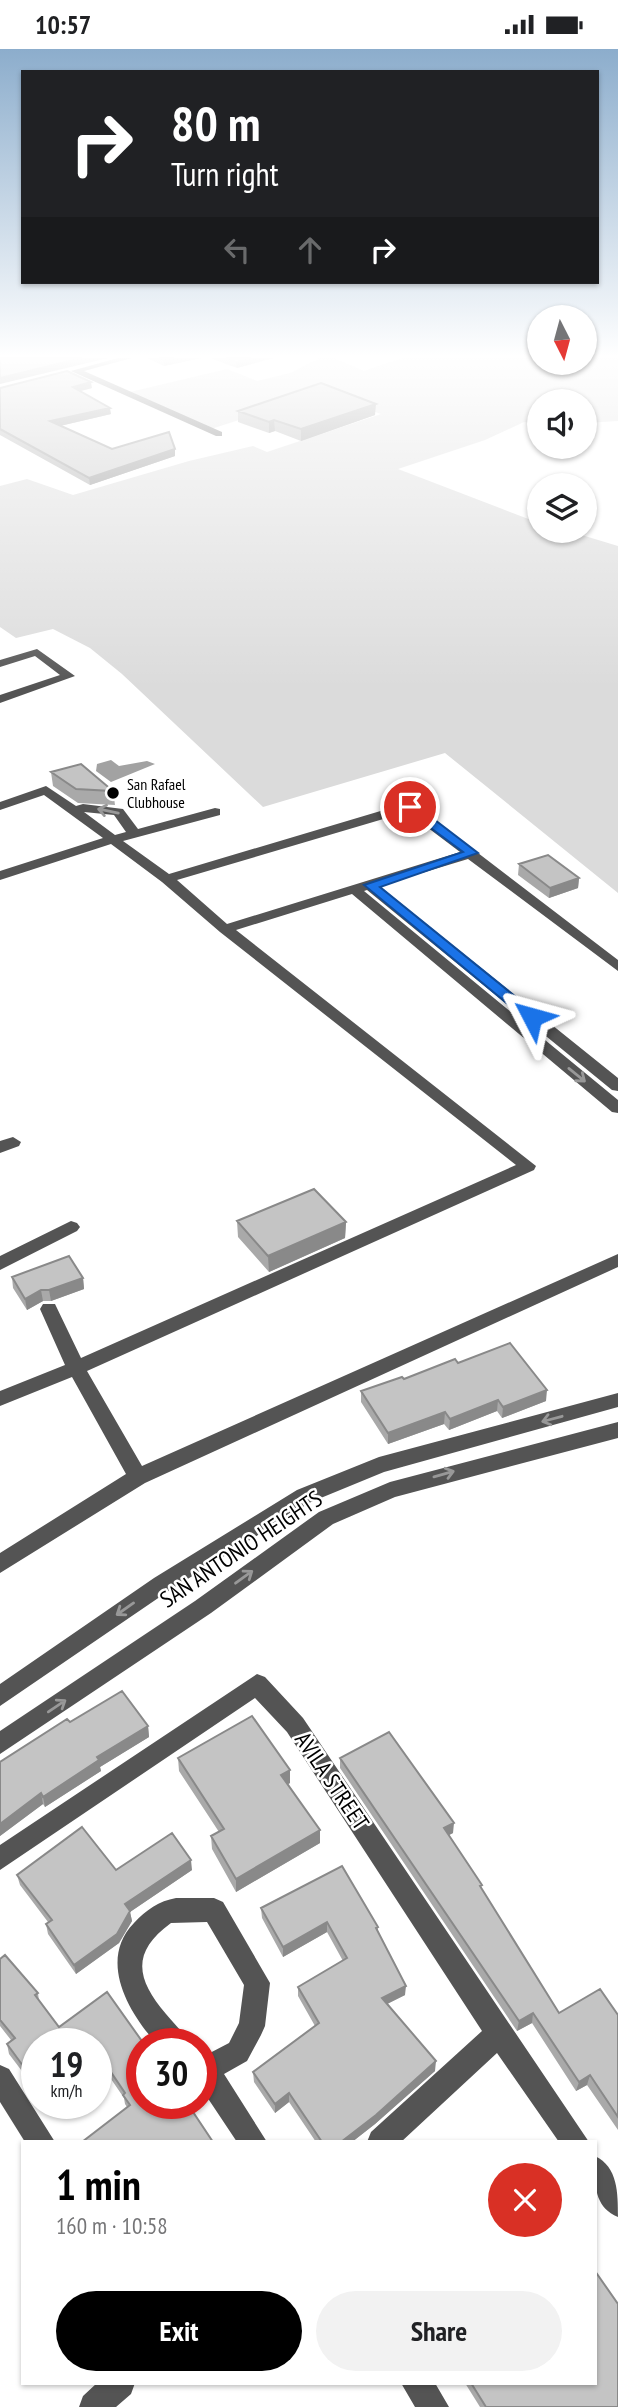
<!DOCTYPE html>
<meta charset="utf-8">
<style>
body{margin:0;font-family:"PT Sans Narrow",sans-serif;background:#f2f2f2;color:#202124;height:100vh;display:flex;flex-direction:column;font-size:26px;white-space:nowrap}
*{box-sizing:border-box;margin:0}
p{font-size:23px;color:#757577}
.icon{flex:none;width:38px;height:38px;fill:none;stroke:currentColor;stroke-width:2;stroke-linecap:round;stroke-linejoin:round}
.map{position:relative;flex:1;overflow:hidden}
.sheet{position:absolute;left:21px;top:2091px;width:576px;height:245px;display:flex;flex-direction:column;background:#fff;border-radius:0px;box-shadow:0 2px 5px #0004}
.sheet>*{flex:none}
.banner{position:absolute;left:21px;top:21px;width:578px;height:214px;border-radius:0px;box-shadow:0 2px 5px #0004;background:#202124;color:#fff;overflow:hidden}
.needle{width:46px;rotate:174deg}
.fabs{position:absolute;left:527px;top:256px;display:grid;gap:14px}
.fabs a{display:grid;place-items:center;width:70px;height:70px;border-radius:50%;background:#fff;box-shadow:0 2px 5px #0004;font-size:35px}
.speed{position:absolute;left:21px;top:1979px;display:flex;gap:14px;font-size:35px;font-weight:700;text-align:center}
.speed>*{display:grid;place-content:center;width:91px;height:91px;border-radius:50%;background:#fff;box-shadow:0 2px 5px #0004;line-height:1}
.speed small{font-size:18px;font-weight:400}
.speed .limit{border:10px solid #d22;background:#fff;color:#111}
.pin{position:absolute;display:grid;place-items:center;width:60px;height:60px;color:#fff;margin:-30px;border:4px solid #fff;border-radius:50%;box-shadow:0 2px 7px #0007}
.me{position:absolute;width:77px;margin:-38px;rotate:309deg;stroke-linejoin:round;filter:drop-shadow(0 0 5px #0008)}
.turn{display:flex;align-items:center;gap:24px;height:147px;padding:0 35px;font-size:32px}
.turn .icon{width:91px;height:91px;stroke-width:2.5}
.turn b{display:block;font-size:49px;line-height:60px}
.lanes{display:flex;align-items:center;height:66px;padding:0 35px;background:#0003;justify-content:center;gap:35px;direction:ltr}
.lanes .off{opacity:.35}
.round{display:grid;place-items:center;flex:none;width:74px;height:74px;border-radius:37px;background:#f2f2f2}
.head{display:flex;align-items:center;justify-content:space-between;height:119px;padding:0 35px}
h1{font-size:42px;font-weight:600;line-height:52px;color:#000}
.button{display:flex;gap:14px;margin-top:auto;padding:14px 35px}
.button a{flex:1;height:80px;border-radius:42px;background:#000;color:#fff;font-size:28px;font-weight:600;line-height:80px;text-align:center}
.button a+a{background:#f2f2f2;color:#202124}
.status{display:flex;justify-content:space-between;align-items:center;height:49px;padding:0 35px;background:#fff;direction:ltr}
.status svg{height:19px;fill:currentColor}
.map>svg:first-child{display:block}
.green{fill:#dbdbdb}
.water{fill:#a2a2a2}
.lines{fill:none;stroke-linecap:round;stroke-linejoin:round}
.minor{fill:#545454;fill-rule:evenodd}
.wall{fill:#a9a9a9}
.shaded-wall{fill:#898989}
.building{fill:#c4c4c4;stroke:#898989;stroke-width:2}
.oneway{stroke:#989898}
.route{fill:#1a73e8;stroke:#114b97;stroke-width:2}
.poi-dot{fill:#000;stroke:#fff;stroke-width:2.5}
.labels{text-anchor:middle;stroke-width:5;stroke-linejoin:round;paint-order:stroke}
.far-poi-label{font-size:16px;fill:#000;stroke:#fff;text-anchor:start}
.near-street-label{font-size:23px;fill:#000;stroke:#fff}
</style>
<div class="status"><b>10:57</b><svg viewBox="0 0 49 12"><path d="M0 12V9h3v3zM5 12V6h3v6zM10 12V3h3v9zM15 12V0h3v12zM26 1h20v11H26zM47 4h2v5h-2z"/></svg></div>
<div class="map">
<svg width="618" height="2358" viewBox="0 0 618 2358">
<rect width="100%" height="100%" fill="#fff"/>
<path class="green" d="M320 309H334L364 322 402 309H539V313H584L585 309H618V372L585 374 584 352H539V375L524 373 485 391 398 420 539 474V481H565L618 497V844L445 704 263 758 122 625 90 599 53 580 16 589 0 578V437L27 430 73 446 189 412 253 397 267 403 381 365 322 344 211 380 130 343 227 320 257 332 290 324Z"/>
<path class="water" d="M111 711 119 717 147 712 155 715 111 733 96 722 97 715Z"/>
<g class="lines">
<path class="minor" d="M118 309H132L84 322 222 383V387H216L71 322Z
M37 600 75 627 0 654V646L60 626 35 607 0 618V611Z
M46 737 76 757 83 755 123 760 138 780 215 759 220 760V766L123 792 169 825 404 755H414L618 911V922L468 810 379 837 618 1029V1042L612 1041 367 841 364 842 618 1051V1064L612 1063 352 845 236 881 536 1117 534 1121 87 1322 142 1417 618 1205V1218L145 1434 0 1524V1504L126 1425 72 1328 0 1357V1342L65 1316 40 1260 43 1255H55L81 1309 516 1116 220 883 162 833 111 795 0 831V822L103 789 44 746 0 761V753ZM84 763 114 766 126 783 115 786ZM407 763 460 803 227 875 177 831Z
M13 1088 21 1093 19 1097 0 1104V1092Z
M71 1172 77 1174 80 1178 77 1182 0 1221V1207Z
M618 1344V1358L384 1423 311 1453 170 1541 0 1657V1635L154 1529 297 1441 379 1408Z
M618 1373V1389L395 1448 333 1475 211 1564 0 1705V1682L195 1552 319 1463 390 1433Z
M257 1625 265 1628 303 1669 589 2093H559L497 2004 401 2093H367L371 2083 482 1982 287 1683 255 1649 0 1821V1796Z
M176 1849H214L223 1853 270 1934 265 1977 261 1986 247 2012 224 2025 267 2093H237L201 2039V2004L206 2006 229 1994 239 1974 244 1936 207 1873 171 1874C131 1903 136 1930 166 1965 174 1975 184 1983 189 1995H157C128 1963 98 1911 134 1874 146 1861 159 1852 176 1849Z
M0 2016 9 2020 55 2093H25L0 2053Z
M595 2107C618 2118 618 2144 618 2168 592 2157 595 2132 595 2107Z
M97 2334H135L131 2345 116 2358H79L83 2347Z
M401 2334H435L449 2358H415Z"/>
</g>
<path class="wall" d="M147 309H201L164 317Z
M210 309H273L237 319Z
M0 339H92L80 342 111 365 60 377 112 400H175V407L90 436 0 386Z
M238 362 375 366 301 392 275 382 269 384 238 373Z
M51 723 113 742 115 756 78 754 53 737Z
M519 815 579 829 578 839 549 849 518 826Z
M237 1172 346 1173 345 1189 269 1223 238 1188Z
M12 1228 83 1229 84 1240 51 1252H43L27 1261 13 1239Z
M458 1314 546 1352 502 1369 497 1362 449 1381 444 1375 388 1395 361 1353V1342Z
M148 1677 149 1688 100 1718 101 1722 45 1758 43 1755 0 1787V1713Z
M178 1709 290 1721V1734L288 1735 320 1781V1794L236 1843 212 1800 211 1787 219 1783 179 1722Z
M340 1709 453 1784 449 1786 482 1836 481 1840 559 1964 618 1966V2081L587 2036 576 2042 532 1974 517 1982 340 1719Z
M116 1821H192L130 1863 132 1872 119 1894 76 1925 48 1885 46 1875 48 1873 20 1836 17 1826Z
M261 1859 378 1878V1883L405 1946 387 1955 435 2022 375 2075 352 2093H316L289 2053 275 2064 254 2033 253 2023 315 1977 298 1947V1938L343 1912 327 1883 283 1908 262 1869Z
M0 1910 38 1944 39 1952 59 1978 107 1943 142 2054 127 2058 125 2055 124 2049 96 2008V1995H37V2042L9 2005 7 1995 11 1991 0 1977Z
M465 2334H595L618 2358H480Z"/>
<path class="shaded-wall" d="M82 309H108L0 335V329Z
M174 309H201L164 317V311Z
M251 309H273L237 319 236 313Z
M91 333 92 339 73 344V338Z
M376 355 375 366 301 392V380Z
M110 359 111 365 51 379 50 372Z
M274 371 275 382 269 384V373Z
M175 400V407L90 436 89 429Z
M579 829 578 839 549 849 550 839Z
M346 1173 345 1189 269 1223 268 1207Z
M83 1229 84 1240 51 1252 49 1241Z
M41 1241 43 1252 27 1261 25 1250Z
M547 1341 546 1352 502 1369 503 1358Z
M498 1351 497 1362 449 1381 450 1370Z
M445 1363 444 1375 388 1395V1384Z
M148 1677 149 1688 100 1718 101 1722 45 1758 43 1748 97 1708Z
M290 1721V1734L281 1739V1726Z
M41 1744 43 1755 0 1787V1775Z
M454 1774 453 1784 443 1789 444 1779Z
M320 1781V1794L236 1843V1830Z
M191 1811 192 1821 130 1863 132 1872 119 1894 76 1925 74 1916 125 1855Z
M327 1873V1883L283 1908V1898Z
M406 1937 405 1946 381 1958 382 1949Z
M533 1964 532 1974 517 1982 519 1972Z
M436 2012 435 2022 375 2075 352 2093H341Z
M590 2026 587 2036 576 2042 579 2033Z
M289 2044V2053L275 2064V2055Z"/>
<path class="building" d="M0 309H82L0 329Z
M159 309H174L164 311Z
M226 309H251L236 313Z
M67 322 91 333 73 338 110 359 50 372 112 400 169 383 175 400 89 429 0 380V339Z
M321 334 376 355 301 380 274 371 269 373 238 362Z
M81 715 113 742 76 740 51 723Z
M548 806 579 829 550 839 519 815Z
M314 1140 346 1173 268 1207 237 1172Z
M69 1207 83 1229 49 1241H41L25 1250 12 1228Z
M510 1294 547 1341 503 1358 498 1351 450 1370 445 1363 388 1384 361 1342 402 1328 404 1330 455 1310 458 1314Z
M122 1642 148 1677 97 1708 99 1711 43 1748 41 1744 0 1775V1713L67 1670 70 1673Z
M252 1667 290 1721 281 1726 320 1781 236 1830 211 1787 224 1780 178 1709Z
M389 1683 454 1774 444 1779 482 1836 480 1837 559 1964 600 1940 618 1966V2068L590 2026 579 2033 533 1964 519 1972 340 1709Z
M82 1778 116 1821 172 1784 191 1811 125 1855 130 1862 117 1885 74 1916 46 1875 52 1871 17 1826Z
M342 1817 378 1878 376 1879 406 1937 382 1949 436 2012 376 2066 341 2093H322L289 2044 275 2055 253 2023 319 1974 298 1938 347 1909 327 1873 283 1898 261 1859Z
M5 1906 38 1944 35 1946 59 1978 107 1943 144 1995H142V2054H187L213 2093H82L130 2056 123 2046 125 2044 96 2001V1995H37V2036L7 1995 15 1989 0 1971V1910Z
M595 2222 618 2255V2358H486L471 2334H595Z"/>
<defs><path id="oneway-shaft" d="M-6 0H5M1.5-3L5.5 0L1.5 3" fill="none" stroke-width="1.6" stroke-linecap="round" stroke-linejoin="round" transform="scale(1.75)"/></defs>
<g class="oneway">
<use href="#oneway-shaft" transform="translate(108 762) rotate(-168)"/>
<use href="#oneway-shaft" transform="translate(577 1026) rotate(39)"/>
<use href="#oneway-shaft" transform="translate(552 1370) rotate(165)"/>
<use href="#oneway-shaft" transform="translate(444 1425) rotate(-16)"/>
<use href="#oneway-shaft" transform="translate(244 1528) rotate(-36)"/>
<use href="#oneway-shaft" transform="translate(125 1560) rotate(145)"/>
<use href="#oneway-shaft" transform="translate(57 1657) rotate(-34)"/>
</g>
<linearGradient id="sky" x2="0" y2="1"><stop stop-color="#8cadcc"/><stop offset="0.48" stop-color="#fff"/><stop offset="1" stop-color="#fff" stop-opacity="0"/></linearGradient>
<rect width="618" height="639" fill="url(#sky)"/>
<path class="route" d="M405 755H414L478 804 380 838 537 965V971H527L364 836 463 803 405 760Z"/>
<circle class="poi-dot" cx="113" cy="744" r="7"/>
<g class="labels">
<g class="far-poi-label">
<text x="127" y="741">San Rafael<tspan x="127" dy="18">Clubhouse</tspan></text>
</g>
<g class="near-street-label">
<text transform="translate(241 1500) rotate(-34)" y="8">SAN ANTONIO HEIGHTS</text>
<text transform="translate(332 1732) rotate(56)" y="8">AVILA STREET</text>
</g>
</g>
</svg>
<div class="fabs">
<a><svg class="needle" viewBox="-14 -14 28 28"><path d="M0-13l5 13h-10z" fill="#e53935"/><path d="M0 13l5-13h-10z" fill="#757577"/></svg></a>
<a><svg class="icon" aria-label="sound" viewBox="0 0 24 24"><path d="M4 9h4l5-4v14l-5-4H4zM17 9q2 3 0 6"/></svg></a>
<a><svg class="icon" aria-label="layers" viewBox="0 0 24 24"><path d="M12 4l9 5-9 5-9-5zM3 14l9 5 9-5"/></svg></a>
</div>
<div class="speed"><div>19<small>km/h</small></div><div class="limit">30</div></div>
<div class="pin" style="left:410px;top:758px;background:#d93025"><svg class="icon" aria-label="arrive" viewBox="0 0 24 24"><path d="M6 21V4h12l-3 4 3 4H6"/></svg></div>
<svg class="me" style="left:532px;top:968px" viewBox="-20 -20 40 40"><path d="M0-17L14 15 0 8-14 15z" fill="#1a73e8" stroke="#fff" stroke-width="4"/></svg>
<div class="banner">
<div class="turn"><svg class="icon" aria-label="right" viewBox="0 0 24 24"><path d="M7 20v-9h11M14 6l5 5-5 5"/></svg><div><b>80 m</b>Turn right</div></div>
<div class="lanes"><svg class="icon off" aria-label="left" viewBox="0 0 24 24"><path d="M17 20v-9H6M10 6l-5 5 5 5"/></svg><svg class="icon off" aria-label="ahead" viewBox="0 0 24 24"><path d="M12 20V5M6 11l6-6 6 6"/></svg><svg class="icon" aria-label="right" viewBox="0 0 24 24"><path d="M7 20v-9h11M14 6l5 5-5 5"/></svg></div>
</div>
<section class="sheet">
<div class="head"><div><h1>1 min</h1><p>160 m · 10:58</p></div><a class="round" style="background:#d93025;color:#fff"><svg class="icon" aria-label="close" viewBox="0 0 24 24"><path d="M6 6l12 12M18 6L6 18"/></svg></a></div>
<div class="button"><a>Exit</a><a>Share</a></div>
</section>
</div>
